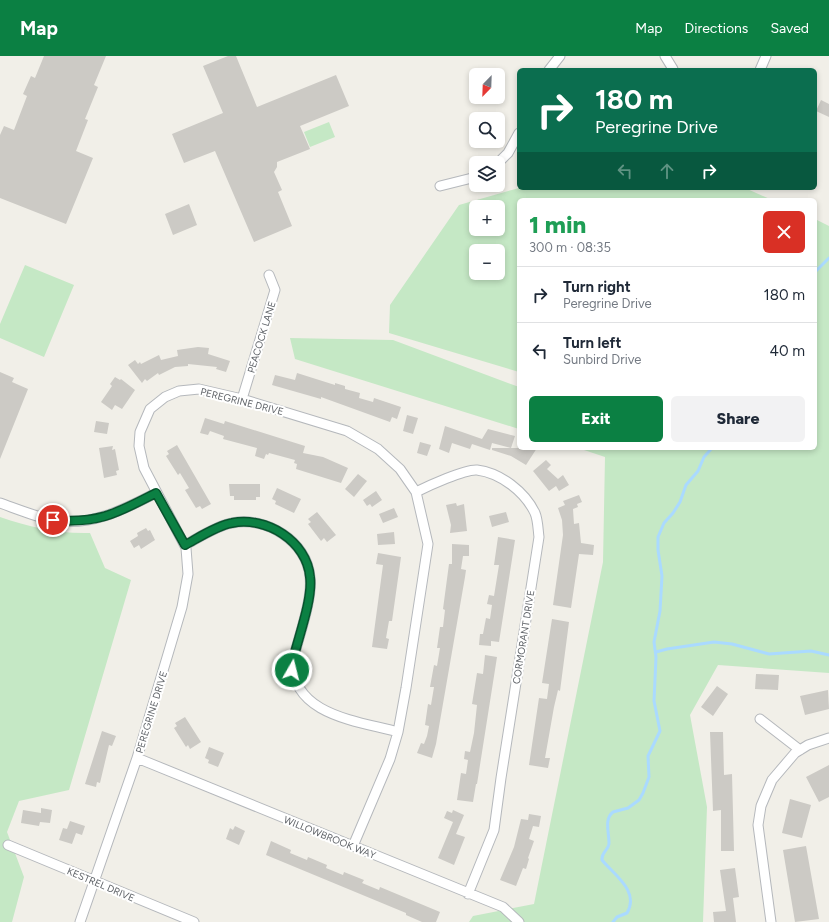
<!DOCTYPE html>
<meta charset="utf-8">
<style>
body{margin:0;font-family:Figtree,sans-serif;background:#f2f2f3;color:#1f2937;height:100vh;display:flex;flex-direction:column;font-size:15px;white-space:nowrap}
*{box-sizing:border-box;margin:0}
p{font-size:13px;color:#747a83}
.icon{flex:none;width:22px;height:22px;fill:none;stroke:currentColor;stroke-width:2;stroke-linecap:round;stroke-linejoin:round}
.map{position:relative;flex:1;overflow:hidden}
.side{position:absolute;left:517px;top:142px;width:300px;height:252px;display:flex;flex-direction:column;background:#fff;border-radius:6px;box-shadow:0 2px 6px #0003}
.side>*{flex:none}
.top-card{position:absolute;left:517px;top:12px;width:300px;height:122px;border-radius:6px;box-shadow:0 2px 6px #0003;background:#0b6e4f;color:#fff;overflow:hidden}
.needle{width:26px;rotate:203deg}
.controls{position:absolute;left:469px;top:12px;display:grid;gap:8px}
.controls a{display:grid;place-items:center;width:36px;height:36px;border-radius:6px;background:#fff;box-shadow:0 2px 6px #0003;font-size:20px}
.pin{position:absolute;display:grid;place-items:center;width:34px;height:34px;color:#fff;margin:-17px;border:2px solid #fff;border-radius:50%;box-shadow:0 1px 4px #0007}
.me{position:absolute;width:44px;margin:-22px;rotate:8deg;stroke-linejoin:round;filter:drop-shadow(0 0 3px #0008)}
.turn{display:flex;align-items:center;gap:14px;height:84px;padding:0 12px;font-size:18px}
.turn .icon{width:52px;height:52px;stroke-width:2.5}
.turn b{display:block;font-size:28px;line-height:34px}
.lanes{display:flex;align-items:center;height:38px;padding:0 12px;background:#0003;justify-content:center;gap:20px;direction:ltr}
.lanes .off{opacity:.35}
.round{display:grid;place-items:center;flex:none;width:42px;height:42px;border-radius:6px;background:#f2f2f3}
.head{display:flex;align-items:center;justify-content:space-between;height:68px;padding:0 12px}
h1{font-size:24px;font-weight:800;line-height:30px;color:#1e9e55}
.button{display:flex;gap:8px;margin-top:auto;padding:8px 12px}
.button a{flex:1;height:46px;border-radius:6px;background:#0b8043;color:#fff;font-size:16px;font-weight:800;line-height:46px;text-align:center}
.button a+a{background:#f2f2f3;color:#1f2937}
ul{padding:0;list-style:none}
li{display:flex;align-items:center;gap:12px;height:56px;padding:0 12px;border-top:1px solid #e0e1e3}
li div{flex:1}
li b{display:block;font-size:15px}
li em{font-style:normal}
header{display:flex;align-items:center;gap:24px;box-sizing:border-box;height:56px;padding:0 20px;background:#0b8043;color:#fff}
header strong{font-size:19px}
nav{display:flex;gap:22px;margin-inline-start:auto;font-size:14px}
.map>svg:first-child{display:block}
.green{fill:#c5e8c5;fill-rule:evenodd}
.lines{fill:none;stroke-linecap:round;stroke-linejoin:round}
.stream{stroke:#aadaff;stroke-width:3}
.building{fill:#cccac5}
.minor-casing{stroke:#b5b8bc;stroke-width:11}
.minor{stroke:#fff;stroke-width:9}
.route-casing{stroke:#07532c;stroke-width:10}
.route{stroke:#0b8043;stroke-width:7}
.labels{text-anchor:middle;stroke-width:4;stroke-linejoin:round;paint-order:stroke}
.street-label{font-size:10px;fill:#5f6368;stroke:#fff}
</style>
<header>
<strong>Map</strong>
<nav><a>Map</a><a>Directions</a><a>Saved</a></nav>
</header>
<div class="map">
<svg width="829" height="866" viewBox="0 0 829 866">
<rect width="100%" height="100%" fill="#f1efe8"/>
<path class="green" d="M329 66 335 81 310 91 304 76Z
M519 132H745L772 144H519V316L389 277 390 249 459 149ZM476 151H498V173H476ZM476 195H498V217H476Z
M815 163 829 170V617L718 609 690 659 707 751 703 866H469L473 860 534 848 603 506 605 401 578 392H815Z
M25 209 74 229 44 301 0 282V268Z
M290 282 393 284 519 331V373L295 303Z
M0 461C30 471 58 478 90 477L105 512 131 524 69 734 19 745 7 776 24 821 12 866H0Z"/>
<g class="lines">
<path class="stream" d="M815 216 829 202
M656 596 667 593 714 586 732 588 769 598 811 595 829 599
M613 866 617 861 627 857C640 835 614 819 602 804 601 796 609 794 609 787 609 776 604 763 613 756L628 752 639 744 643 737 649 721 648 700 660 675 654 645 656 601 654 586 660 555 662 520 658 494V481L664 467 673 457 680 446 686 429 698 415 704 401 712 392"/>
</g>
<path class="building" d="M44 0H106L94 29 98 31 85 63 88 64 76 95 93 102 66 168 0 142V79L4 70 14 74 27 40 23 38 31 20 35 22Z
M228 0H236L257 51 336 19 349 50 300 70 310 93 277 106V111L274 116 282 134 278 136 292 170 254 186 215 95 184 107 172 78 223 57 203 10Z
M821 44 829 48V61L816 55Z
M189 148 197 169 173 179 165 158Z
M198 291 209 292 208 298 230 305 226 316 216 313 217 311 188 308V310L175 311 159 319 158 317 147 325 145 323 142 327 128 309 135 304 138 308 140 306 141 308 159 299 161 304 178 300 177 294Z
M0 316 14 322 12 326 28 333 0 403Z
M297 317 335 329V327L345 330V333L360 337 359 342 373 346 374 342 401 351 397 363 392 361 390 366 321 341V343L272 329 275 319 295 324Z
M115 321 120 324 121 323 135 334 122 353 115 349 112 354 101 346 112 330 110 328Z
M407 359 418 362 413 378 403 375Z
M205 362 224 368 225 365 305 390 303 397 323 401 348 412 341 427 296 413 297 408 294 407 295 404 269 397 268 399 266 398 264 403 255 400 257 392 223 383 224 380 210 375 208 379 200 377Z
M96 365 109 367 107 378 94 376Z
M445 370 482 383 488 373 515 380 511 392 492 387 490 394 472 388 470 393 452 387 449 397 439 393Z
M420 386 431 389 427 400 417 397Z
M177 389 211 448 202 453 200 450 196 452 185 434 189 432 180 417 178 419 166 400 169 398 167 395Z
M113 390 112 394 115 393 119 414 116 415 117 419 104 422 99 392Z
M492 392H537L526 409 511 400 492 394Z
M546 404 551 409 547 413 558 423 563 419 569 429 559 435 556 430 549 435 533 415Z
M358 418 367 425 354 441 345 433Z
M229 428H260V441H256V444H234V440H230Z
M277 432 301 443 294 457 275 448 276 445 272 443Z
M376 435 382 444 372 451 370 448 367 450 363 444Z
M579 439 582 446 577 448 578 451 573 453 574 468 579 467 581 487 594 489 593 499 579 498 571 552 553 549 563 479 562 464 558 452 565 449 563 445Z
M456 447 457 450 464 448 467 475 450 477 451 469 446 449Z
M394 452 398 461 383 467 379 458Z
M317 456 336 479 327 486 324 482 321 485 308 468 311 466 308 463Z
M506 456 509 466 492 471 489 460Z
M146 472 148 475 150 474 155 484 141 493 139 489 134 492 130 485 138 480 137 477Z
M394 476 395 488 378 489 377 478Z
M498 481 515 484 499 586 491 585V590L479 589 480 578H483L486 562 490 563 492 549 487 548 489 539 494 540 499 509H494Z
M452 488 469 489V500H463L461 513 466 514 465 521 436 688 432 702 417 697 421 687 424 688 427 680 429 670 425 669 428 648 431 649 434 631H430L434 609 437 610 440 592H437L440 571H443L445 554 443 553 449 508H452Z
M378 497 401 501 392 565H389L386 582 389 583 387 593 372 591 383 509 376 508Z
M552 563 569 566 560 635 558 634 554 651 545 702H550L548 712 529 709 539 642 547 643 549 628 542 627Z
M485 599 497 601 477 728H476L473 746 457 744 461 717 466 718 468 704 464 703 465 695 470 696 474 677 477 649 472 648 477 617 483 618Z
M756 618 779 619 778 634 755 633Z
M717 630 728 638 713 660 701 651Z
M828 634 829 653 805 659 800 640Z
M185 661 201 686 190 693 188 689 186 691 174 672 177 670 175 667Z
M102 675 116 680 112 690 109 689 100 727 97 726 96 731 85 728Z
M710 676H723L724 719 732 718 734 795H721V754L713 755Z
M209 691 224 697 218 711 208 707 209 704 205 702Z
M829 709V741L819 746 806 721Z
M790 743 811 749 802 782 782 777Z
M41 752 52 754 50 767 40 766 39 770 21 767 23 754 41 757Z
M453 754 464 759 456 778 465 781 454 809 438 802 453 766 444 762 447 755 452 757Z
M529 758 541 760 539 771 533 770 529 783 534 785 528 802 529 803 526 813 523 812 516 830 500 824 514 791 521 763 528 764Z
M70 765 85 770 82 779 76 777 72 788 59 784 63 772 67 773Z
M235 770 245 775 239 789 226 783 230 772 233 774Z
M271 785 291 794 290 797 307 804 308 801 327 809 326 812 343 819 344 816 364 824 362 827 379 834 380 831 440 856 436 866H422L406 859V857L266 799Z
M806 790 819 863 795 866 783 794Z
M735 812 739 841 733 842 736 866H714L713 856 726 855 720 814Z"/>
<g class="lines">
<defs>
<path id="minor" d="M665 0 673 13
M549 14 560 0
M760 14 766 0
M498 107 508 97 519 77
M440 130 476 121
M242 343 275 234 269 219
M416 436C428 430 465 413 477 414 501 417 525 436 535 457 538 464 538 474 539 481L501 722 494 774 468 838
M0 447C17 453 34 460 52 464 91 471 123 454 156 437
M185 489C198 482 218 469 232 467 266 460 307 485 310 521 313 543 298 582 293 605 291 659 358 665 398 676
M760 663 800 694
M137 702 503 851 519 866
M8 789 194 866
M80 866 137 702 182 551 188 518 186 492 144 412 139 390 140 376 150 353 165 341 179 335 199 333 242 343 347 375 378 393 400 413 416 436 428 488 406 632 398 676 390 703 353 790
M771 866 758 769 761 750 772 724 795 697 808 689 829 682"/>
</defs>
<use href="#minor" class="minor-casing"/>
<use href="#minor" class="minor"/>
</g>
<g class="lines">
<defs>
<path id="route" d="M53 464C99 468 117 457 156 437L185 489C198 482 218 469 232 467 266 460 307 485 310 521 313 543 298 582 293 604L292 614"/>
</defs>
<use href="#route" class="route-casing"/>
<use href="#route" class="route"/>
</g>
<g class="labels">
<g class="street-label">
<text transform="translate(261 281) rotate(-73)" y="4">PEACOCK LANE</text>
<text transform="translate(242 345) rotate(14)" y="4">PEREGRINE DRIVE</text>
<text transform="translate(523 581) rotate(-81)" y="4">CORMORANT DRIVE</text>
<text transform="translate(151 656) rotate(-73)" y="4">PEREGRINE DRIVE</text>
<text transform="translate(330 781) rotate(22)" y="4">WILLOWBROOK WAY</text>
<text transform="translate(101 828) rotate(23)" y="4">KESTREL DRIVE</text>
</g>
</g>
</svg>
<div class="controls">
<a><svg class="needle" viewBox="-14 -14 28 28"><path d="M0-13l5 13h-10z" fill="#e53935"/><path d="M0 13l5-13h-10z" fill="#747a83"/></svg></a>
<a><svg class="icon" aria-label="search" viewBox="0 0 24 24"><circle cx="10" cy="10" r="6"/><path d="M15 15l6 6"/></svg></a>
<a><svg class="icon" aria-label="layers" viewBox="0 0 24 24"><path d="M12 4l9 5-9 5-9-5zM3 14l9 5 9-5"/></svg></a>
<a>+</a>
<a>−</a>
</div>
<div class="pin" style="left:53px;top:464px;background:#d93025"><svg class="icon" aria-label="arrive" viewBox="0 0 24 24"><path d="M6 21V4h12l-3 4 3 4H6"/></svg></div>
<svg class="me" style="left:292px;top:614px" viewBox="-20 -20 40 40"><circle r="17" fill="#0b8043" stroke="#fff" stroke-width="3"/><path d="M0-11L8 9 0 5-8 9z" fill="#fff"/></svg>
<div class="top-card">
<div class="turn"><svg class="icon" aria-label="right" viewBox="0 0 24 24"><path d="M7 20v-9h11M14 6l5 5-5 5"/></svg><div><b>180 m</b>Peregrine Drive</div></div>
<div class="lanes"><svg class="icon off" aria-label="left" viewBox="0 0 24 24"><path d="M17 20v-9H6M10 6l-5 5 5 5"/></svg><svg class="icon off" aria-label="ahead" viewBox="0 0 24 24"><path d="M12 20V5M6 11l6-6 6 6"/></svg><svg class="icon" aria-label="right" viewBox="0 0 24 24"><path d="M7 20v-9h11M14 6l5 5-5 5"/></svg></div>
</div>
<section class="side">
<div class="head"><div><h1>1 min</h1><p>300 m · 08:35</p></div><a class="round" style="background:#d93025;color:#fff"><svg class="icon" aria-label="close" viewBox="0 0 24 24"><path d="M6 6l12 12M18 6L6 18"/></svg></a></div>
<ul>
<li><svg class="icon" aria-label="right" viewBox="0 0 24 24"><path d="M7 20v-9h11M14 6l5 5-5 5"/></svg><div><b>Turn right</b><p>Peregrine Drive</p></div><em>180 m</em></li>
<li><svg class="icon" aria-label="left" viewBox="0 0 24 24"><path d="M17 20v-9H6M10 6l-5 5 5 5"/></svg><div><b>Turn left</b><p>Sunbird Drive</p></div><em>40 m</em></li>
</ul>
<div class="button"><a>Exit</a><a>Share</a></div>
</section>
</div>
